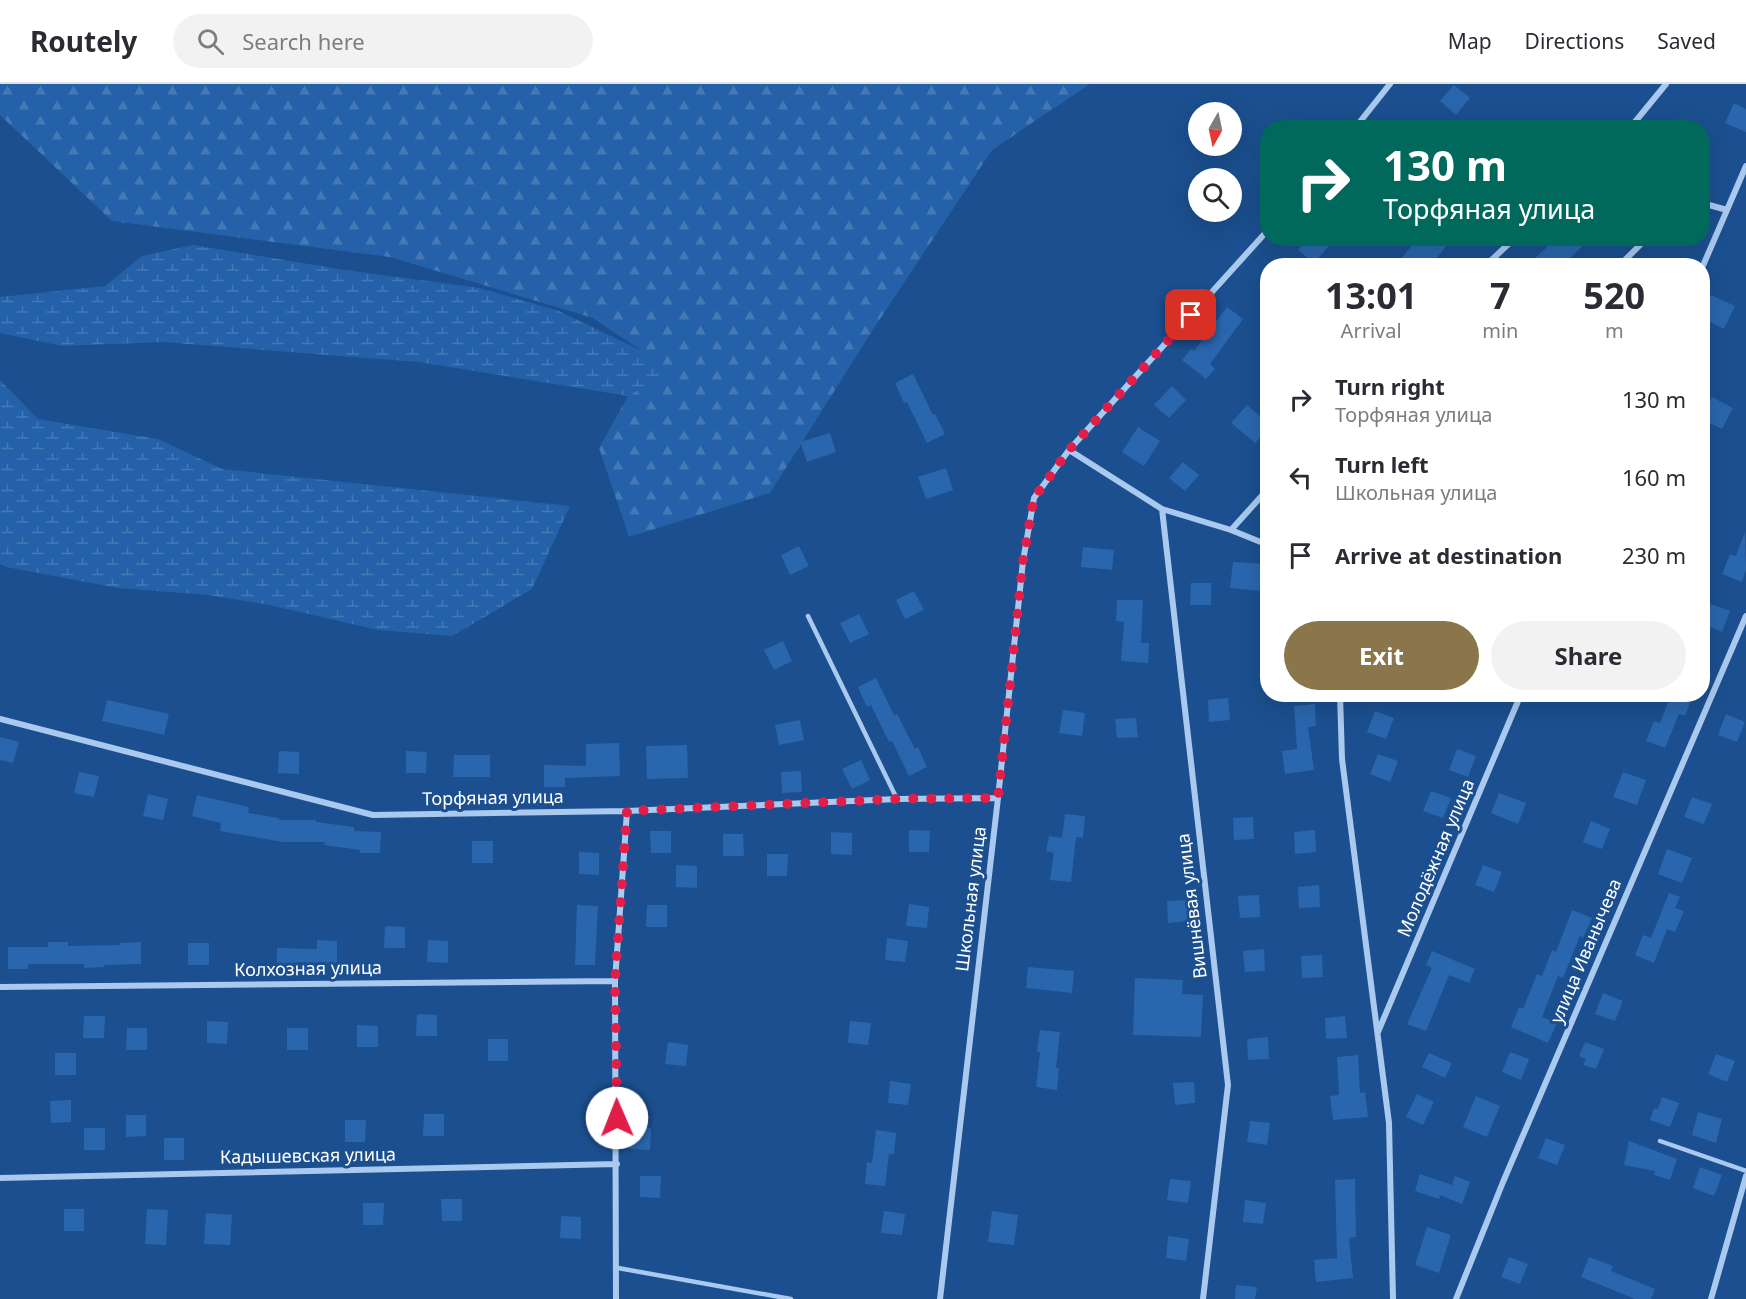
<!DOCTYPE html>
<meta charset="utf-8">
<style>
body{margin:0;font-family:"Noto Sans",sans-serif;background:#f2f2f3;color:#2b2b33;height:100vh;display:flex;flex-direction:column;font-size:22px;white-space:nowrap}
*{box-sizing:border-box;margin:0}
p{font-size:20px;color:#7c7c81}
.icon{flex:none;width:33px;height:33px;fill:none;stroke:currentColor;stroke-width:2;stroke-linecap:round;stroke-linejoin:round}
.map{position:relative;flex:1;overflow:hidden}
.side{position:absolute;left:1260px;top:174px;width:450px;height:444px;display:flex;flex-direction:column;background:#fff;border-radius:24px;box-shadow:0 6px 24px #0002}
.side>*{flex:none}
.banner{position:absolute;left:1260px;top:36px;width:450px;height:126px;border-radius:24px;box-shadow:0 6px 24px #0002;background:#00695c;color:#fff;overflow:hidden}
.needle{width:39px;rotate:189deg}
.fabs{position:absolute;left:1188px;top:18px;display:grid;gap:12px}
.fabs a{display:grid;place-items:center;width:54px;height:54px;border-radius:50%;background:#fff;box-shadow:0 6px 24px #0002;font-size:30px}
.pin{position:absolute;display:grid;place-items:center;width:51px;height:51px;color:#fff;margin:-26px;border-radius:12px;box-shadow:0 3px 9px #0006}
.me{position:absolute;width:66px;margin:-33px;rotate:359deg;stroke-linejoin:round;filter:drop-shadow(0 0 4px #0008)}
.turn{display:flex;align-items:center;gap:21px;height:126px;padding:0 24px;font-size:27px}
.turn .icon{width:78px;height:78px;stroke-width:2.5}
.turn b{display:block;font-size:42px;line-height:51px}
.eta{display:flex;justify-content:space-evenly;align-items:center;height:102px;text-align:center}
.eta b{font-size:36px;font-weight:700;line-height:42px}
.cta{display:flex;gap:12px;margin-top:auto;padding:12px 24px}
.cta a{flex:1;height:69px;border-radius:36px;background:#8a764a;color:#fff;font-size:24px;font-weight:700;line-height:69px;text-align:center}
.cta a+a{background:#f2f2f3;color:#2b2b33}
ul{padding:0;list-style:none}
li{display:flex;align-items:center;gap:18px;height:78px;padding:0 24px}
li div{flex:1}
li b{display:block;font-size:22px}
li em{font-style:normal}
header{display:flex;align-items:center;gap:36px;box-sizing:border-box;height:84px;padding:0 30px;background:#fff;border-bottom:2px solid #e1e1e2}
header strong{font-size:28px}
nav{display:flex;gap:33px;margin-inline-start:auto;font-size:21px}
.search{width:420px;height:54px;background:#f2f2f3;display:flex;align-items:center;gap:15px;box-sizing:border-box;padding:0 21px;border-radius:33px;color:#7c7c81;font-size:22px}
.map>svg:first-child{display:block}
.forest{fill:url(#forest-firs)}
.wetland{fill:url(#wetland-marsh)}
.building{fill:#2a66ad}
.lines{fill:none;stroke-linecap:round;stroke-linejoin:round}
.service{stroke:#a9c9ee;stroke-width:4.5}
.minor{stroke:#a9c9ee;stroke-width:6}
.route{stroke:#e11d48;stroke-width:10;stroke-dasharray:0 18}
.labels{text-anchor:middle;stroke-width:6;stroke-linejoin:round;paint-order:stroke}
.street-label{font-size:18px;fill:#fff;stroke:#1b4f8f}
</style>
<header>
<strong>Routely</strong>
<div class="search"><svg class="icon" aria-label="search" viewBox="0 0 24 24"><circle cx="10" cy="10" r="6"/><path d="M15 15l6 6"/></svg>Search here</div>
<nav><a>Map</a><a>Directions</a><a>Saved</a></nav>
</header>
<div class="map">
<svg width="1746" height="1215" viewBox="0 0 1746 1215">
<defs>
<pattern id="forest-firs" width="22" height="20" patternUnits="userSpaceOnUse" patternTransform="scale(1.5)"><rect width="22" height="20" fill="#2461a8"/><path d="M5 1l3.5 6h-7zM16 11l3.5 6h-7z" fill="#4579b5"/></pattern>
<pattern id="wetland-marsh" width="20" height="14" patternUnits="userSpaceOnUse" patternTransform="scale(1.5)"><rect width="20" height="14" fill="#2461a8"/><path d="M1 5h8M5 5V1M11 12h8M15 12V8" fill="none" stroke="#4579b5"/></pattern>
</defs>
<rect width="100%" height="100%" fill="#1b4f8f"/>
<path class="forest" d="M0 0H1090L992 66 874 244 770 409 629 453 599 364 628 312 660 293 642 267 593 234 390 173 112 137 0 31Z"/>
<path class="wetland" d="M193 161 345 186 480 204 559 227 642 267 661 293 628 312 419 278 162 258 62 262 0 249V213L105 202 142 172Z
M0 296 38 335 158 355 222 385 570 422 532 505 452 552 378 546 269 521 208 511 118 504 6 483 0 480Z"/>
<path class="building" d="M1454 1 1470 14 1456 31 1440 17Z
M1734 19 1746 25V48L1725 39Z
M1308 154H1319L1329 162 1314 179 1298 166Z
M1418 154H1452L1431 182H1395Z
M1543 154H1591L1562 182H1527L1549 161Z
M1711 211 1735 222 1724 245 1702 234V230Z
M1227 223 1243 235 1210 280 1215 285 1206 295 1182 276 1191 265 1194 267Z
M913 290 933 331 935 330 945 350 927 359 907 318 904 319 895 299Z
M1172 302 1186 316 1169 334 1154 321Z
M1712 313 1733 324 1722 345 1702 335V330Z
M1247 321 1268 339V345L1255 359 1231 339Z
M1138 343 1160 357 1144 382 1122 368Z
M830 349 836 368 807 378 800 358Z
M1183 378 1199 391 1185 407 1169 394Z
M946 384 953 406 926 415 918 393Z
M1745 448 1746 486 1742 498 1722 490 1730 470 1736 472Z
M799 462 809 482 790 491 781 471Z
M1083 463 1114 466 1112 486 1081 483Z
M1233 478 1265 480 1262 507 1230 504Z
M1191 499H1211V521H1190Z
M914 507 924 526 905 535 896 516Z
M1117 516H1143L1141 559H1149L1148 579 1121 577 1124 538 1116 537Z
M1711 520 1730 527 1722 548 1703 540Z
M859 530 869 550 850 559 840 539Z
M783 557 792 577 774 586 764 566Z
M876 594 894 631 897 630 915 665 918 663 927 683 909 692 892 657 889 658 871 621 867 623 858 603Z
M1671 610H1693L1685 632 1679 630 1665 664 1646 657 1654 637 1660 639Z
M1228 614 1230 636 1209 638 1208 616Z
M107 616 169 630 164 651 102 637Z
M1315 620 1316 642 1308 643 1314 686 1285 690 1282 667 1297 665 1294 622Z
M1063 626 1085 629 1082 652 1059 649Z
M1375 627 1394 634 1386 655 1367 648Z
M1726 630 1745 638 1737 658 1718 651Z
M1136 634 1138 653 1117 654 1115 635Z
M800 636 804 656 779 661 775 641Z
M0 653 19 658 13 679 0 676Z
M619 659 620 692 565 694V703H544V681L586 682V660Z
M687 661 688 694 647 695 646 662Z
M1457 665 1476 672 1468 693 1449 686Z
M279 667 299 668V690L278 689Z
M406 667 427 668 426 689H406Z
M1378 670 1398 677 1390 698 1370 690Z
M454 671H490V693H453Z
M861 676 870 696 852 705 842 685Z
M801 687 802 708 782 709 781 688Z
M79 688 99 692 94 713 74 709Z
M1623 688 1646 696 1637 721 1613 713Z
M1431 707 1451 714 1443 734 1423 727Z
M1499 709 1526 719 1518 740 1491 729Z
M148 710 168 715 163 736 143 732Z
M197 711 249 723 248 729 279 734V736H316V738L354 743V747L381 748 380 769H360V766L324 761 325 758H283L220 747 221 739 192 732Z
M1692 713 1712 720 1704 740 1684 733Z
M1065 730 1085 732 1083 754 1076 753 1071 798 1050 796 1054 769 1046 767 1049 752 1062 754Z
M1253 733 1254 755 1234 756 1233 734Z
M1591 737 1610 745 1602 765 1583 758Z
M909 746 930 747 929 768H909Z
M1315 746 1316 768 1295 770 1294 748Z
M650 747H671V769H651Z
M831 748 852 749V771L831 770Z
M723 750H743L744 772H723Z
M472 757H493V779H472Z
M1667 765 1692 774 1682 799 1658 790Z
M579 768 599 769V791L579 790Z
M767 770H788L787 792H767Z
M676 781 697 782V804L676 803Z
M1483 781 1502 788 1494 808 1475 801Z
M1319 801 1320 823 1299 824 1298 803Z
M1669 809 1680 813 1675 824 1684 827 1675 848 1667 845 1654 879 1635 871 1643 851 1651 854Z
M1259 811 1260 833 1240 834 1238 812Z
M1187 816 1188 837 1168 839 1167 817Z
M909 820 929 823 927 844 906 842Z
M577 821 598 822 595 881H575Z
M647 821H667V843H646Z
M1572 826 1592 834 1583 854 1580 852 1563 894 1558 892 1542 933 1557 939 1548 959 1511 943 1519 923 1523 925 1537 890 1542 892 1552 866 1556 868Z
M385 842 405 843V864H384Z
M887 854 908 857 905 878 885 876Z
M317 856 337 857V879L298 878V886H277V864L317 865Z
M428 856 448 857V879L427 878Z
M48 858H68V862L120 861V859L141 858V880L104 881V883L84 884V880H28V885H8V863H48Z
M188 859H209V881H188Z
M1264 865 1265 887 1245 888 1243 867Z
M1432 867 1475 885 1469 899 1449 891 1426 947 1407 940 1432 884 1426 881Z
M1322 871 1323 893 1302 894 1301 872Z
M1028 883 1074 887 1072 909 1026 904Z
M1135 894 1183 896 1182 910 1203 911 1201 953 1133 951Z
M1603 909 1623 917 1615 937 1595 930Z
M417 930 437 931V952H416Z
M84 932H105L104 954H83Z
M1345 932 1347 954 1326 955 1325 934Z
M207 937 228 938 227 960 207 959Z
M850 937 871 939 868 961 848 959Z
M357 941 378 942V963H357Z
M127 944H147V966H126Z
M287 944H308V966H287Z
M1040 946 1060 948 1056 984H1059L1057 1006 1036 1003 1040 968H1037Z
M1268 953 1269 975 1248 976 1247 955Z
M488 955H508V977H488Z
M668 958 688 961 686 982 665 980Z
M1585 958 1604 965 1596 985 1583 981 1586 975 1579 972Z
M1510 968 1529 975 1521 996 1502 988Z
M55 969H76V991H55Z
M1429 969 1452 979 1445 994 1422 983Z
M1716 970 1735 977 1727 998 1708 990Z
M1358 971 1360 1009 1365 1008 1368 1033 1333 1036 1330 1012 1339 1011 1337 973Z
M890 997 911 1000 908 1021 888 1019Z
M1194 998 1195 1019 1175 1021 1173 999Z
M1417 1010 1434 1018 1423 1041 1406 1033Z
M1476 1012 1500 1022 1487 1053 1463 1043Z
M1662 1013 1679 1019 1670 1043 1650 1036 1654 1024 1658 1025Z
M71 1016V1038L51 1039 50 1017Z
M1698 1028 1722 1035 1716 1059 1692 1051Z
M424 1030H444V1052H423Z
M126 1031H146V1052L126 1053Z
M345 1036H366L365 1058H345Z
M1250 1037 1270 1039 1267 1061 1247 1058Z
M630 1043 651 1044 650 1066 630 1065Z
M84 1044H105V1066H84Z
M876 1046 896 1049 894 1070H889L885 1102 865 1100 867 1078 872 1079Z
M164 1054H184V1076H164Z
M1546 1054 1565 1061 1557 1081 1538 1074Z
M1629 1057 1677 1075 1670 1096 1654 1091 1655 1087 1624 1081Z
M1700 1083 1722 1091 1714 1112 1693 1104Z
M1420 1090 1452 1101 1455 1092 1470 1098 1462 1120 1440 1111 1439 1115 1415 1107Z
M640 1092H661L660 1114 640 1113Z
M1170 1095 1191 1097 1188 1119 1167 1116Z
M1355 1095 1356 1153 1349 1154 1353 1194 1316 1198 1314 1176 1337 1174 1335 1096Z
M441 1115H462V1137H442Z
M1245 1116 1266 1119 1263 1140 1243 1138Z
M363 1119H384L383 1141H363Z
M64 1125H84V1147H64Z
M147 1125 168 1126 166 1161 145 1160Z
M884 1127 905 1130 902 1151 881 1149Z
M992 1127 1018 1131 1014 1161 988 1158Z
M206 1129 232 1131 230 1161 204 1160Z
M561 1132 581 1133V1155L560 1154Z
M1427 1143 1451 1151 1439 1189 1415 1181Z
M1168 1152 1189 1155 1186 1177 1166 1174Z
M1509 1173 1528 1180 1520 1200 1501 1193Z
M1589 1173 1613 1182 1611 1187 1655 1205 1651 1215H1635L1581 1193Z
M1236 1201 1257 1203 1255 1215H1235Z"/>
<g class="lines">
<path class="service" d="M808 532 897 715
M1660 1057 1746 1087
M618 1184 791 1215"/>
<path class="minor" d="M1355 44 1390 0
M1630 44 1666 0
M1702 119 1727 126
M1485 182 1515 154
M1619 182 1647 154
M1702 184 1746 82
M1069 366 1162 425 1231 446 1268 461
M1162 425 1228 1001 1203 1215
M1231 446 1268 405
M1340 610 1342 675 1389 1039 1393 1215
M0 635 373 731 627 727 897 715 998 714
M0 903 615 897
M1378 948 1521 610
M0 1094 617 1080
M616 1215 615 897 627 727
M940 1215 998 714 1023 477 1034 414 1069 366 1268 146
M1456 1215 1503 1098 1746 532
M1711 1215 1746 1092"/>
</g>
<g class="lines">
<path class="route" d="M617 1034 615 897 627 727 897 715 998 714 1023 477 1034 414 1069 366 1191 231"/>
</g>
<g class="labels">
<g class="street-label">
<text transform="translate(493 714) rotate(-1)" y="6">Торфяная улица</text>
<text transform="translate(1436 774) rotate(-67)" y="6">Молодёжная улица</text>
<text transform="translate(971 815) rotate(-83)" y="6">Школьная улица</text>
<text transform="translate(1192 822) rotate(-97)" y="6">Вишнёвая улица</text>
<text transform="translate(1586 867) rotate(-67)" y="6">улица Иванычева</text>
<text transform="translate(308 885) rotate(-1)" y="6">Колхозная улица</text>
<text transform="translate(308 1072) rotate(-1)" y="6">Кадышевская улица</text>
</g>
</g>
</svg>
<div class="fabs">
<a><svg class="needle" viewBox="-14 -14 28 28"><path d="M0-13l5 13h-10z" fill="#e53935"/><path d="M0 13l5-13h-10z" fill="#7c7c81"/></svg></a>
<a><svg class="icon" aria-label="search" viewBox="0 0 24 24"><circle cx="10" cy="10" r="6"/><path d="M15 15l6 6"/></svg></a>
</div>
<div class="pin" style="left:1191px;top:231px;background:#d93025"><svg class="icon" aria-label="arrive" viewBox="0 0 24 24"><path d="M6 21V4h12l-3 4 3 4H6"/></svg></div>
<svg class="me" style="left:617px;top:1034px" viewBox="-20 -20 40 40"><circle r="19" fill="#fff"/><path d="M0-13L10 11 0 6-10 11z" fill="#e11d48"/></svg>
<div class="banner">
<div class="turn"><svg class="icon" aria-label="right" viewBox="0 0 24 24"><path d="M7 20v-9h11M14 6l5 5-5 5"/></svg><div><b>130 m</b>Торфяная улица</div></div>
</div>
<section class="side">
<div class="eta">
<div><b>13:01</b><p>Arrival</p></div>
<div><b>7</b><p>min</p></div>
<div><b>520</b><p>m</p></div>
</div>
<ul>
<li><svg class="icon" aria-label="right" viewBox="0 0 24 24"><path d="M7 20v-9h11M14 6l5 5-5 5"/></svg><div><b>Turn right</b><p>Торфяная улица</p></div><em>130 m</em></li>
<li><svg class="icon" aria-label="left" viewBox="0 0 24 24"><path d="M17 20v-9H6M10 6l-5 5 5 5"/></svg><div><b>Turn left</b><p>Школьная улица</p></div><em>160 m</em></li>
<li><svg class="icon" aria-label="arrive" viewBox="0 0 24 24"><path d="M6 21V4h12l-3 4 3 4H6"/></svg><div><b>Arrive at destination</b></div><em>230 m</em></li>
</ul>
<div class="cta"><a>Exit</a><a>Share</a></div>
</section>
</div>
